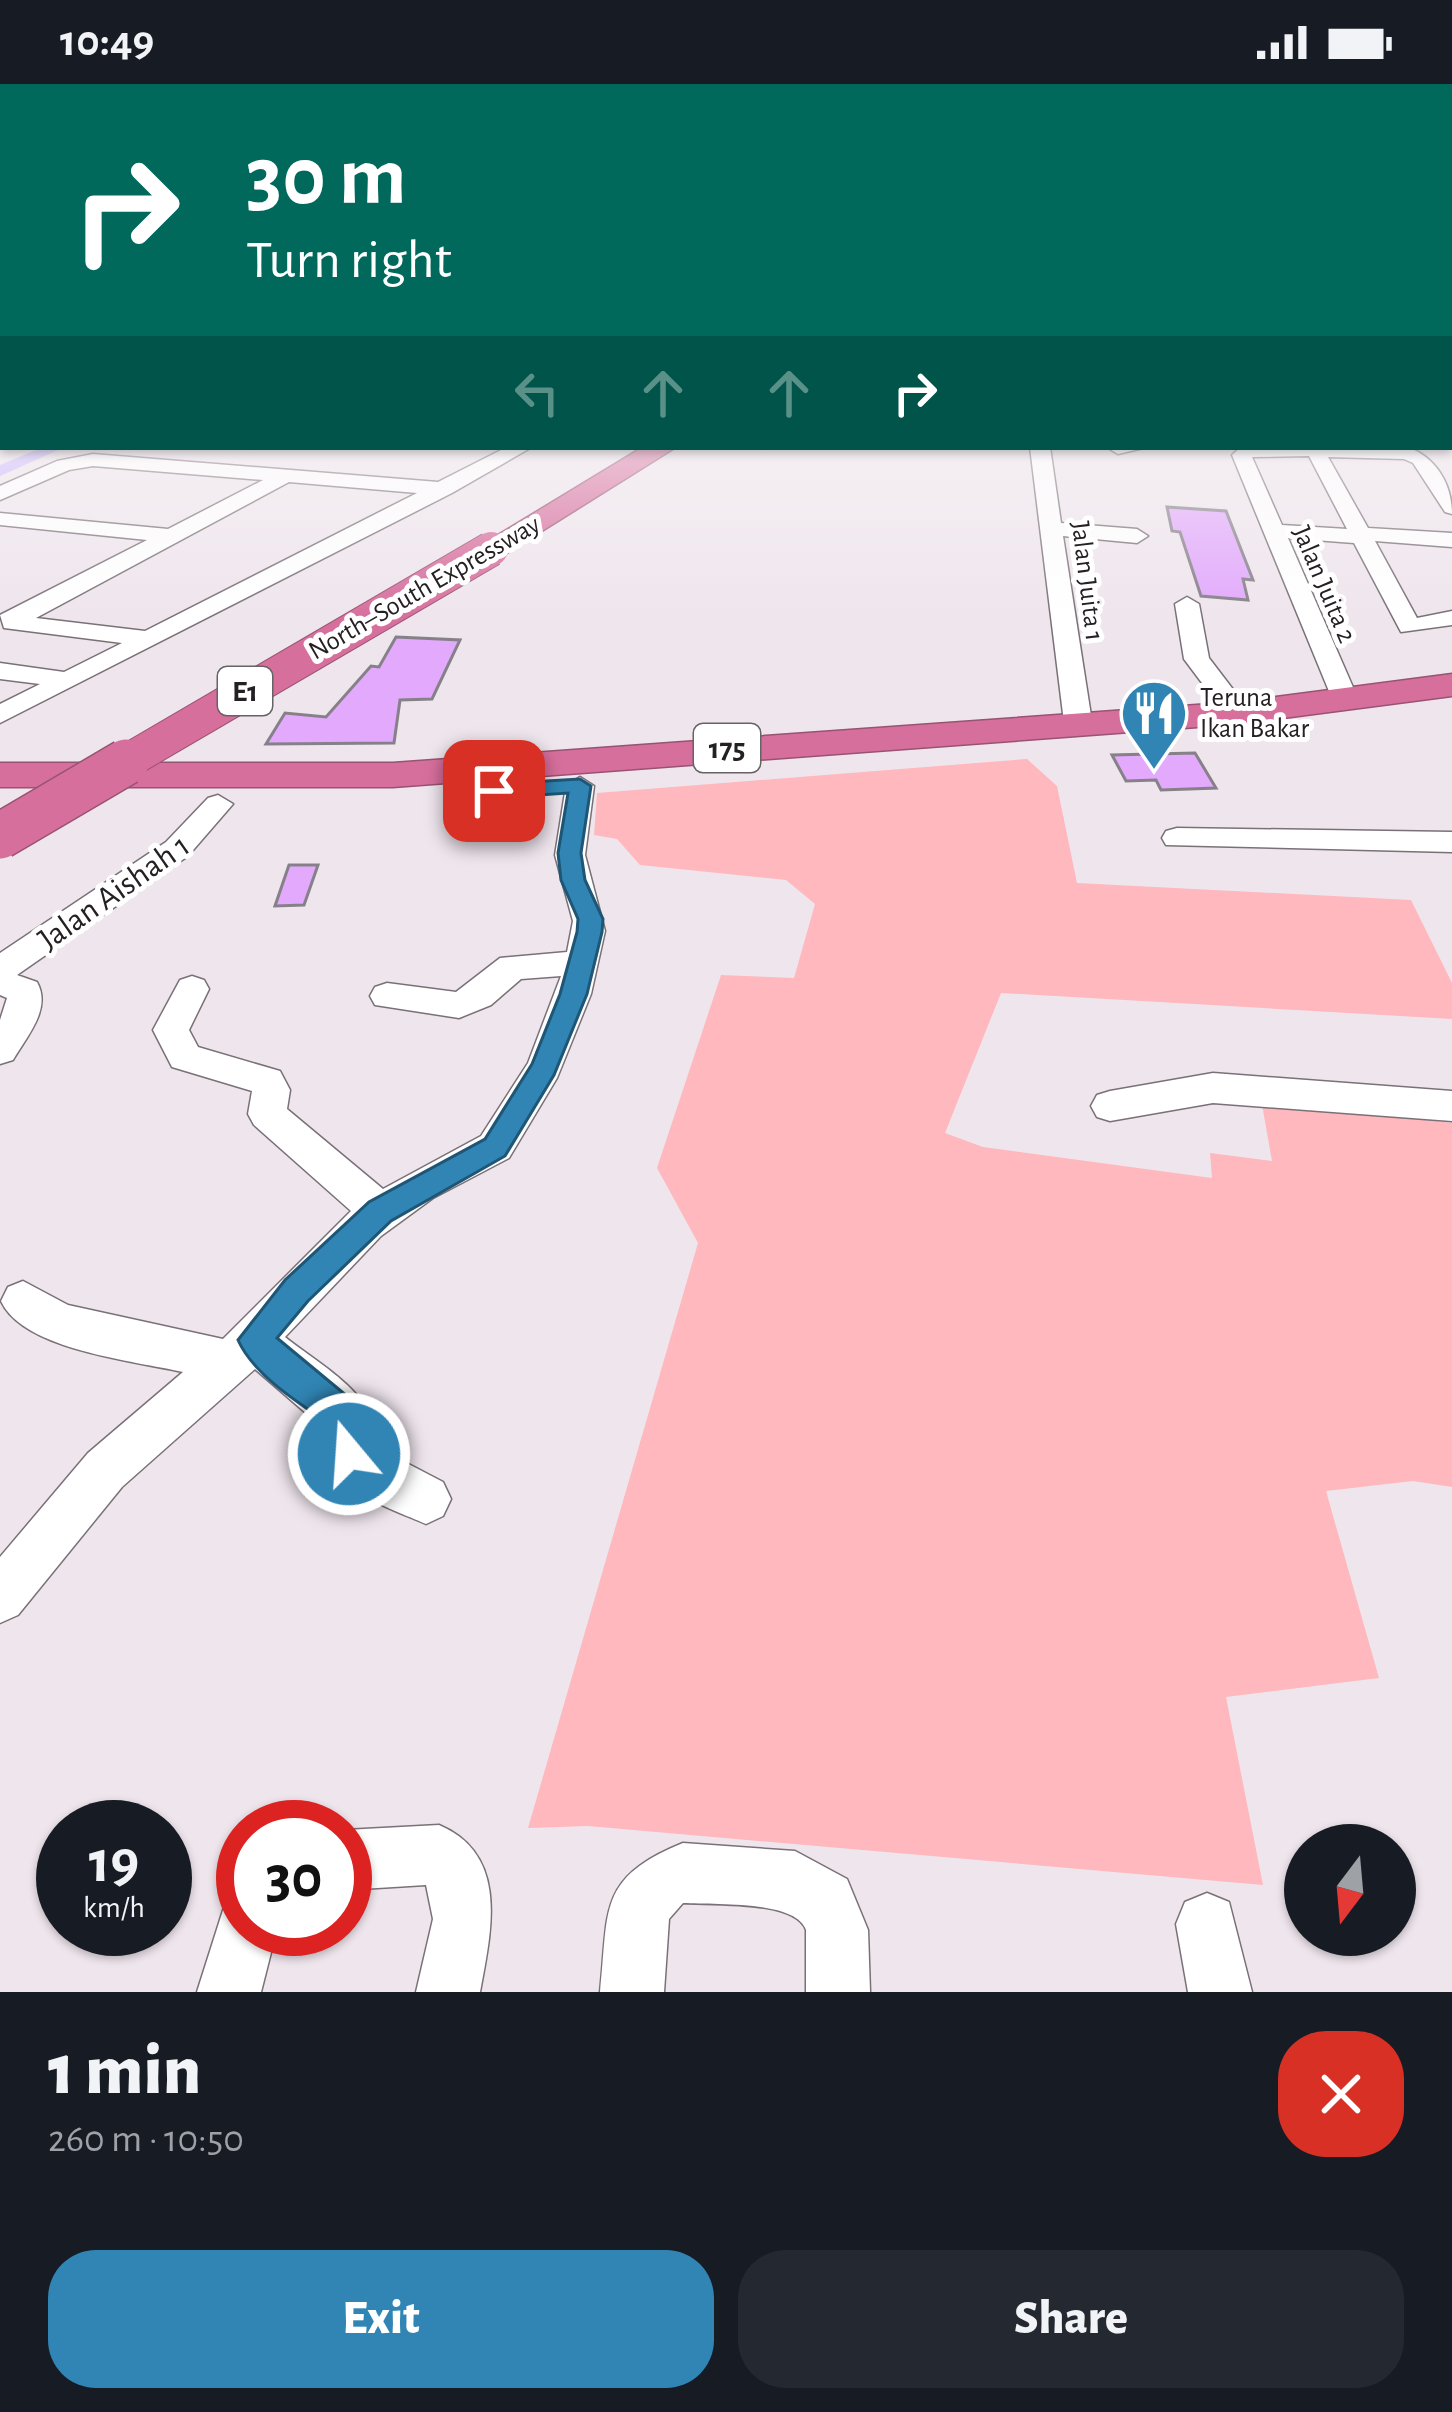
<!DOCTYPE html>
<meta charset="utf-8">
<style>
body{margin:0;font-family:"Alegreya Sans",sans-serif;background:#242831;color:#f1f3f6;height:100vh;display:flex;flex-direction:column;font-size:45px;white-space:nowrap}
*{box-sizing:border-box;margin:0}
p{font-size:39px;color:#9ea1a6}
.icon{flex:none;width:66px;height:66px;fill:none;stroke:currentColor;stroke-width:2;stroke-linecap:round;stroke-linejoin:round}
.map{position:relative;height:1908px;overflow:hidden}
.drawer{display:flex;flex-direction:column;background:#171b24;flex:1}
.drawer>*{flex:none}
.guide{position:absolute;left:0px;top:0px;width:1452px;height:366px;box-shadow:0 3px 9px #0004;background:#00695c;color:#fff;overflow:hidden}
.needle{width:78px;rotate:196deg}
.buttons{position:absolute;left:1284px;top:1740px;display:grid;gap:24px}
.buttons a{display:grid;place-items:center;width:132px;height:132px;border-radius:50%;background:#171b24;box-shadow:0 3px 9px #0004;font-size:60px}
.speed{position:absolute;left:36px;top:1716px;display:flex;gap:24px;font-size:60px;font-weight:700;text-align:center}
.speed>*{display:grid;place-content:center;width:156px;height:156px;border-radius:50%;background:#171b24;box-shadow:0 3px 9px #0004;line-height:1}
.speed small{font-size:30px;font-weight:400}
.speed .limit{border:18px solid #d22;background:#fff;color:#111}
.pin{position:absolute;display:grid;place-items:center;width:102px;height:102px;color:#fff;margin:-51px;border-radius:24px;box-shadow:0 6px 18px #0006}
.me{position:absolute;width:132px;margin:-66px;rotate:342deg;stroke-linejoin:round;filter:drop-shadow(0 0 9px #0008)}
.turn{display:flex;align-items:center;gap:42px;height:252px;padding:0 48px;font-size:54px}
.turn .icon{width:156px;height:156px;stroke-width:2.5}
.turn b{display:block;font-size:84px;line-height:102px}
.lanes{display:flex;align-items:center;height:114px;padding:0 48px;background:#0003;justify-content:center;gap:60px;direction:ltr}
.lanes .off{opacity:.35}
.round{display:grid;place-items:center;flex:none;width:126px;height:126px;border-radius:48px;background:#242831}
.summary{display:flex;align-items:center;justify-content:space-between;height:204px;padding:0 48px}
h1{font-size:72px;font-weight:800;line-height:90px}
.button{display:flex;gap:24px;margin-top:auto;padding:24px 48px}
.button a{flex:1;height:138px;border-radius:48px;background:#3085b4;color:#fff;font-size:48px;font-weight:800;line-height:138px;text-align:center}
.button a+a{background:#242831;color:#f1f3f6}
.status{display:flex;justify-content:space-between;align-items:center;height:84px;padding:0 60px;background:#171b24;direction:ltr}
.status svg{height:33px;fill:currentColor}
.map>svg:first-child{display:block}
.green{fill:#feb8be}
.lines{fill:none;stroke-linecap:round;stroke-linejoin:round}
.canal{fill:#c8b5fe;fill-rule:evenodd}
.building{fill:#e2a9fc;stroke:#868189;stroke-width:3}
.minor-casing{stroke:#797177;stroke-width:3}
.highway-casing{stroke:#985372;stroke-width:3}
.minor{fill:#fff;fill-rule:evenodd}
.highway{fill:#d76f9d;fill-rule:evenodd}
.highway-bridge-far1-casing{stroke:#985372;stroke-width:36;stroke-linecap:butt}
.highway-bridge-casing{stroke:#985372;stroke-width:48;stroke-linecap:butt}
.highway-bridge-far1{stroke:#d76f9d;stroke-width:34}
.highway-bridge{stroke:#d76f9d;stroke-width:45}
.route{fill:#3085b4;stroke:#1f5675;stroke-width:3}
.labels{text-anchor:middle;stroke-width:10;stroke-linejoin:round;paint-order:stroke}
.far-street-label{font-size:27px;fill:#242023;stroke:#fff}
.far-poi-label{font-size:27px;fill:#242023;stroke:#fff;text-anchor:start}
.shield{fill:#fff;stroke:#666365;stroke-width:3}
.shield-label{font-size:30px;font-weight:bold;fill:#242023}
.street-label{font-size:33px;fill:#242023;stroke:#fff}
</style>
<div class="status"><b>10:49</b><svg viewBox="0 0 49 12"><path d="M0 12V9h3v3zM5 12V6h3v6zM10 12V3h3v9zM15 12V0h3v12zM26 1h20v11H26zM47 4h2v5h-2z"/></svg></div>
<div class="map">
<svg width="1452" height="1908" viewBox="0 0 1452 1908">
<rect width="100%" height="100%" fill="#efe6ed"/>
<path class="green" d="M1027 675 1057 702 1077 799 1411 816 1452 899V935L1001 909 945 1049 983 1063 1212 1094 1210 1069 1272 1077 1261 1015 1452 1039V1403L1413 1397 1326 1407 1379 1594 1226 1613 1263 1801 588 1742 528 1744 698 1159 657 1084 721 891 794 894 815 820 786 796 640 781 617 755 594 751 597 709Z"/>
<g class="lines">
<path class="canal" d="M43 363H65L0 392V381Z"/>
</g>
<path class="building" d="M1167 423 1226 427 1253 496 1243 495 1248 516 1201 512 1180 448 1172 447Z
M396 553 460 556 432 615 400 616 394 659 266 660 285 629 326 633 371 582 379 583Z
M1195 669 1216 704 1161 706 1156 696 1126 697 1112 671Z
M289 781H318L304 821 275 822Z"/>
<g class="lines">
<defs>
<path id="minor" d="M3 351V363L0 364V352Z
M507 363H532L452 409 0 639V620L40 600 0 595V579L64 588 122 559 4 544 0 531 147 456 0 441V429L168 445 263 396 93 382 69 386 0 416V402L57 377 93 370 438 398ZM289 398 417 409 145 547 36 534Z
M1030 363H1050L1061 439 1137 445 1148 452 1137 459 1063 452 1092 638 1078 646 1064 638Z
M1148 363 1118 370 1108 364 1109 363Z
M1241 363H1407C1436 373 1452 400 1452 430L1445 428 1413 379 1404 375 1328 373 1368 444 1452 449V463L1375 457 1417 534 1452 527V541L1401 548 1354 459 1288 454 1359 617 1355 623 1346 625 1333 617 1232 371ZM1309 372 1347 445 1282 441 1252 373Z
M1187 513 1199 520 1209 574 1251 629 1247 635H1229L1184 575 1175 520Z
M580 693 594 702 585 771 605 847 591 910 557 994 509 1074 433 1114 381 1152 285 1253C318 1280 383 1313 374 1362L443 1398 451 1415 443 1432 426 1440C385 1422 318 1402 329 1349L255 1285 122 1403 18 1531 0 1539V1473L88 1369 183 1288C135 1277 23 1266 1 1217L8 1203 23 1197 68 1221 223 1255 351 1127 254 1041 248 1030 252 1007 172 983 153 946 180 896 192 892 204 896 209 905 189 946 198 963 280 987 290 1006 287 1025 383 1105 481 1052 528 979 561 892 521 895 491 921 459 934 375 921 370 912 375 903 387 899 456 908 500 874 567 868 573 837 555 771 566 702Z
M218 711 233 720 188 772 17 891 37 898C52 925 27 952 13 976L0 980V936L7 914 0 911V869L166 758 208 714Z
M1177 744 1452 748V768L1166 761 1162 754 1166 747Z
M1213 989 1452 1007V1037L1213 1019 1110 1037 1097 1033 1091 1022 1097 1011 1110 1007Z
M439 1741C510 1771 491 1848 480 1908H416L433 1835 426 1801 345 1806V1746Z
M683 1759 795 1767 847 1795 868 1846 870 1908H806V1846C796 1816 713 1821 683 1819L669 1835 664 1908H600C609 1825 597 1794 683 1759Z
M1207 1809 1229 1818 1252 1908H1188L1176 1840 1185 1818Z
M243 1816V1845H277L261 1908H197L224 1823Z"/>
<path id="highway" d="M643 363H676L502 472 491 474 475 465Z
M1452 590V612L1238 640 393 703H0V679H393L1238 618Z"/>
</defs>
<use href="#minor" class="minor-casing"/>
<use href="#highway" class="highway-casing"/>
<use href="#minor" class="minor"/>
<use href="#highway" class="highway"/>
<defs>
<path id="highway-bridge-far1" d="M121 681 491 465"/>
<path id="highway-bridge" d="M0 752 126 678"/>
</defs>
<use href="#highway-bridge-far1" class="highway-bridge-far1-casing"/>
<use href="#highway-bridge" class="highway-bridge-casing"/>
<use href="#highway-bridge-far1" class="highway-bridge-far1"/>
<use href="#highway-bridge" class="highway-bridge"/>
</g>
<linearGradient id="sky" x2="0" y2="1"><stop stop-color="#9bb4f1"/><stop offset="0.5" stop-color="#f8f4f7"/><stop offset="1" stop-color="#f8f4f7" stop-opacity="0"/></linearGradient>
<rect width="1452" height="534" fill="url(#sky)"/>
<path class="route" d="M580 695 591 702 581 769 585 796 603 835 602 848 587 910 554 991 505 1072 391 1137 308 1217 277 1254 365 1327C372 1345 370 1365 362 1383L349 1389 336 1383 331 1370 334 1343C302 1321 254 1292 238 1256L285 1196 369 1118 485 1055 532 980 560 910 577 848 578 835 561 796 558 769 568 709 494 714 483 707 494 700Z"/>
<defs>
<symbol id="restaurant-pin" viewBox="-11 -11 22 30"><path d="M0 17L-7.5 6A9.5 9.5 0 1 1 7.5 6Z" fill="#3085b4" stroke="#fff"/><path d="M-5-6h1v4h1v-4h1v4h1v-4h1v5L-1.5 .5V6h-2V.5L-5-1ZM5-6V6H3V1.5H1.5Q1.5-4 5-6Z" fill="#fff"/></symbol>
</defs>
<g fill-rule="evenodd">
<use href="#restaurant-pin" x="1116" y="591" width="76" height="104"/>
</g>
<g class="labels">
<g class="far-street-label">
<text transform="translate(1088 497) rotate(83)" y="9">Jalan Juita 1</text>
<text transform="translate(1325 500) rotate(67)" y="9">Jalan Juita 2</text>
<text transform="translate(424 503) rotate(-30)" y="9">North–South Expressway</text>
</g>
<g class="far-poi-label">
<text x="1200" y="622">Teruna<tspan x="1200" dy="31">Ikan Bakar</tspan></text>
</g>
<g class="shield">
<rect x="218" y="583" width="54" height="48" rx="9"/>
<rect x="694" y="640" width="66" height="48" rx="9"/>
</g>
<g class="shield-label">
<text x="245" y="617">E1</text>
<text x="727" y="674">175</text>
</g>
<g class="street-label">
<text transform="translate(113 807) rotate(-35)" y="12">Jalan Aishah 1</text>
</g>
</g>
</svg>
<div class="buttons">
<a><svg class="needle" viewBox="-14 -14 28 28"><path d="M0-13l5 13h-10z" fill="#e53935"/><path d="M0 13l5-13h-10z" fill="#9ea1a6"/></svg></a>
</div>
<div class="speed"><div>19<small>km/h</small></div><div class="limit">30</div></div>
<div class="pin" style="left:494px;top:707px;background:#d93025"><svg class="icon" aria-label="arrive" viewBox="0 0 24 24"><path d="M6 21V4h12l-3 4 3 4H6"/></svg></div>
<svg class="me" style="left:349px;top:1370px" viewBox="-20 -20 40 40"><circle r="17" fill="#3085b4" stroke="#fff" stroke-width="3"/><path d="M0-11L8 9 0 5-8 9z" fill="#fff"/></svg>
<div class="guide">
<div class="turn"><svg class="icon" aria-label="right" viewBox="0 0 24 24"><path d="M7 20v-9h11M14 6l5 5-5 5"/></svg><div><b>30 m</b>Turn right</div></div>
<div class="lanes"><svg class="icon off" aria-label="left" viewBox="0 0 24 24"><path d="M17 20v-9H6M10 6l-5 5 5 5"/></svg><svg class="icon off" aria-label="ahead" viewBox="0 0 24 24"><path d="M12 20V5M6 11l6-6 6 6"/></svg><svg class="icon off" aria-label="ahead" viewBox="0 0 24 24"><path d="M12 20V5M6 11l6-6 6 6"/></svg><svg class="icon" aria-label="right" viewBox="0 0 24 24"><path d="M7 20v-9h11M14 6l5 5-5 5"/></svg></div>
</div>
</div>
<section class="drawer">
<div class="summary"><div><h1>1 min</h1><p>260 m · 10:50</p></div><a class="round" style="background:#d93025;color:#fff"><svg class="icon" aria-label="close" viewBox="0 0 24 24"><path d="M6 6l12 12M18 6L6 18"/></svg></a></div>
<div class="button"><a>Exit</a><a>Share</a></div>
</section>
